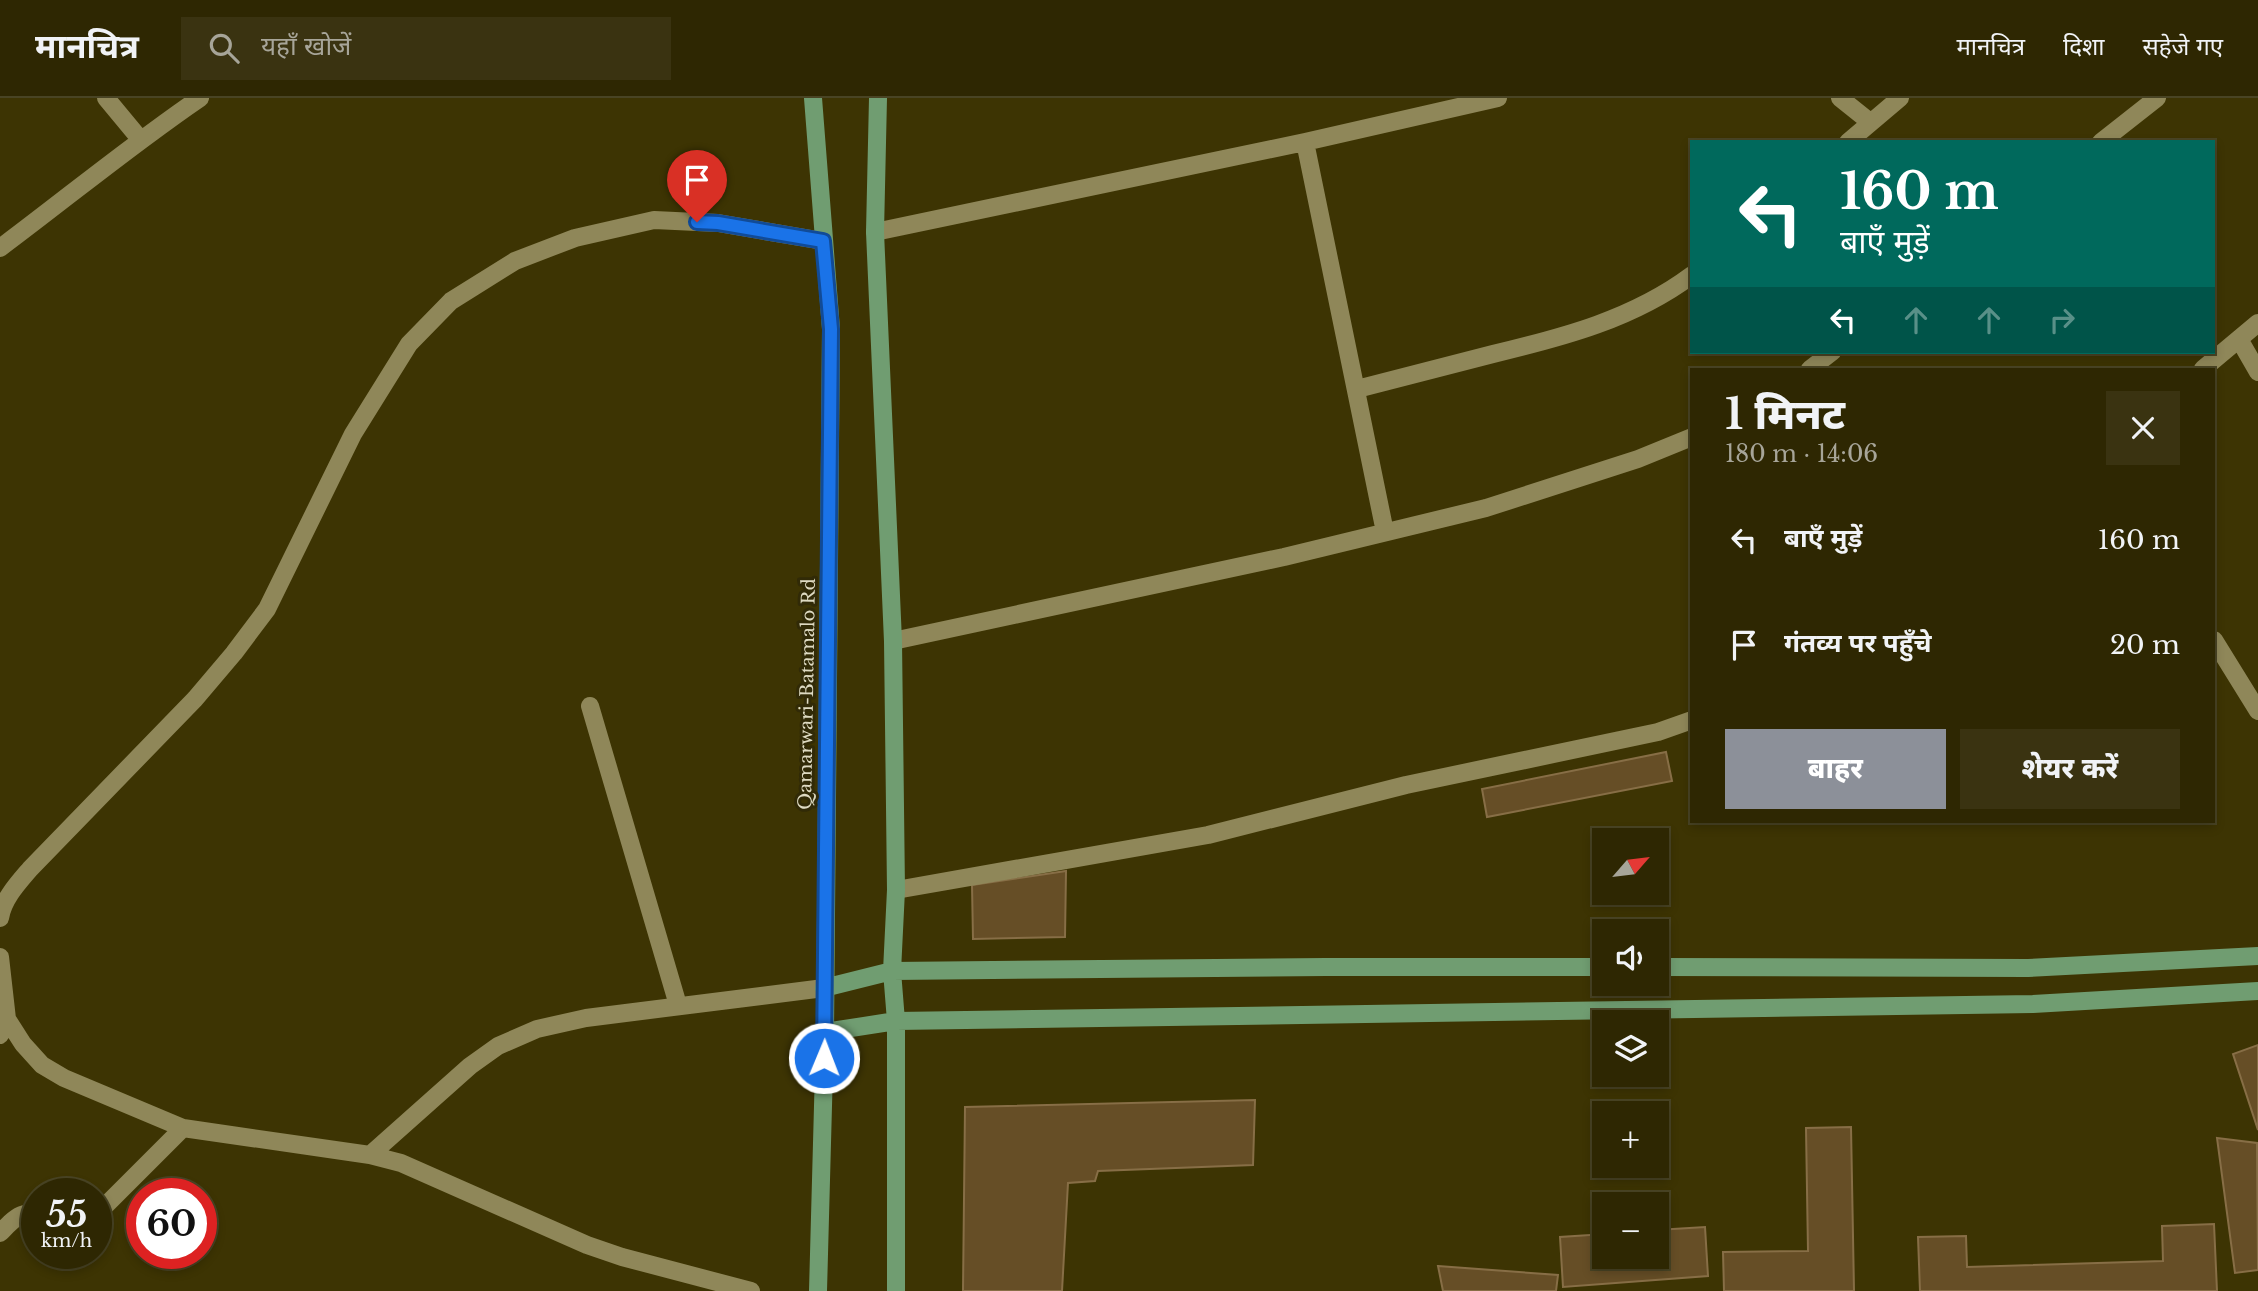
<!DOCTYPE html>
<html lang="hi">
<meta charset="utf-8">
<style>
body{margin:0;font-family:"Libre Baskerville","Noto Sans Devanagari",serif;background:#3a3311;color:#f1f3f6;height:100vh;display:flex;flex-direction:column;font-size:26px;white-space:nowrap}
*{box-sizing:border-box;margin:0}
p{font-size:23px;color:#a7a599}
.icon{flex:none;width:38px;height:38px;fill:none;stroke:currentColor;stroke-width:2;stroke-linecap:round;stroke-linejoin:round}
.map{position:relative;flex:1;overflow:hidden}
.drawer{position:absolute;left:1690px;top:270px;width:525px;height:455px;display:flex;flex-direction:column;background:#2e2702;border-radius:0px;box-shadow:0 4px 10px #0003,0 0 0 2px #494424}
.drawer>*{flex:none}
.banner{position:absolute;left:1690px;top:42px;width:525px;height:214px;border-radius:0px;box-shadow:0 4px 10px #0003,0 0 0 2px #494424;background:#00695c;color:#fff;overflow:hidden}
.needle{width:46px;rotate:62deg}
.controls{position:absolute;left:1592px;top:730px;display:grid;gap:14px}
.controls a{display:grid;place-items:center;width:77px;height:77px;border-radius:0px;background:#2e2702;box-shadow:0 4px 10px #0003,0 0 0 2px #494424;font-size:35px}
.speed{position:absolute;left:21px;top:1080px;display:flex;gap:14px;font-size:35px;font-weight:700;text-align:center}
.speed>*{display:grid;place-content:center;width:91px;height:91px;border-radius:50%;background:#2e2702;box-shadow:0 4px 10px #0003,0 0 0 2px #494424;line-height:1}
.speed small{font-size:18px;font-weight:400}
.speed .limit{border:10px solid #d22;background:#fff;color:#111}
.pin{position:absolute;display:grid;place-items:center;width:60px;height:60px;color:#fff;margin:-72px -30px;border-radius:50% 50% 50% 0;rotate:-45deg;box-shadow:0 0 7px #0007}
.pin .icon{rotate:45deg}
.me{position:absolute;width:77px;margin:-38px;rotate:1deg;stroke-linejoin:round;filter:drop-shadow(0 0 5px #0008)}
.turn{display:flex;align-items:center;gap:24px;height:147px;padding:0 35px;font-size:32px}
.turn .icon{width:91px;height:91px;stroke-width:2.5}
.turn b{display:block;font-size:49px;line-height:60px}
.lanes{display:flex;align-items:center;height:66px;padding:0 35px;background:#0003;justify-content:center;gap:35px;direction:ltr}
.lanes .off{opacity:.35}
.round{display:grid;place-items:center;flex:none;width:74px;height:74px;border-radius:0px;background:#3a3311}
.headline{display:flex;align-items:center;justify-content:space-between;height:119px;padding:0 35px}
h1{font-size:42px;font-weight:800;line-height:52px}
.action{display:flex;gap:14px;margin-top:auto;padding:14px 35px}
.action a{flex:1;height:80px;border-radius:0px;background:#8c9099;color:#fff;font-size:28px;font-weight:800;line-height:80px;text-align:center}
.action a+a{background:#3a3311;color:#f1f3f6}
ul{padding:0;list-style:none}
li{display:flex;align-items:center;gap:21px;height:105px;padding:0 35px}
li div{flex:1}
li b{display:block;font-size:26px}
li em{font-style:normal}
header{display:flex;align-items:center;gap:42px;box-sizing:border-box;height:98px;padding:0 35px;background:#2e2702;border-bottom:2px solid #494424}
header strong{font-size:33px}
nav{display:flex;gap:38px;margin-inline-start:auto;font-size:24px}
.search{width:490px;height:63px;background:#3a3311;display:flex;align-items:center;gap:18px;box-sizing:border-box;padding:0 24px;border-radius:0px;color:#a7a599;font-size:26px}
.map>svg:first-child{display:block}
.building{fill:#664e26;stroke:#876e46;stroke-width:2}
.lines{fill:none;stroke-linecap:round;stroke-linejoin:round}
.minor{stroke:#8f8759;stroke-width:18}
.major{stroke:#709d71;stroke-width:18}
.route-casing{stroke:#114b97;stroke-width:18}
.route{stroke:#1a73e8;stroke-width:12}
.labels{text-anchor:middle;stroke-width:6;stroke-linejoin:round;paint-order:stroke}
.street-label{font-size:18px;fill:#dedac2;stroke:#312a07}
</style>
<header>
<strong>मानचित्र</strong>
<div class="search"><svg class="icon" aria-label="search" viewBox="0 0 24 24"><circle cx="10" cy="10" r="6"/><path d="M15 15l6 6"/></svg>यहाँ खोजें</div>
<nav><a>मानचित्र</a><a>दिशा</a><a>सहेजे गए</a></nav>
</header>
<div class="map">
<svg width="2258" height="1193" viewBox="0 0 2258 1193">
<rect width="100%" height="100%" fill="#3d3403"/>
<path class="building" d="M1666 654 1672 683 1487 719 1482 691Z
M1066 773 1065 839 973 841 972 787Z
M2258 947V1032L2233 956Z
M1255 1002 1253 1067 1098 1073 1095 1083 1068 1085 1062 1193H963L965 1009Z
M1851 1029 1854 1193H1724L1723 1154 1808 1153 1806 1030Z
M2217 1040 2257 1045 2258 1172 2235 1175Z
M2214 1126 2217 1193H1920L1918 1139 1966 1138 1967 1169 2163 1163 2162 1128Z
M1705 1129 1708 1178 1563 1189 1560 1139 1605 1136V1158H1657V1132Z
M1438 1168 1558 1177 1556 1193H1443Z"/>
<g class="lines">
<path class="minor" d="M106 0 140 41
M1840 0 1870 24
M1305 44 1385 434
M1848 44 1900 0
M2101 44 2157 0
M875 134 1305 44 1498 0
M0 150C67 100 131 47 200 0
M2239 241 2258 274
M1810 271 1832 254
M2203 271 2258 225
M1357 291C1402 279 1448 268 1493 256 1564 239 1633 221 1692 177
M2214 542 2258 613
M893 543 1284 459 1486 410 1638 361 1692 339
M590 608 678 907
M896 792 1208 737 1406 687 1658 634 1692 622
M0 820C3 801 18 785 30 771L195 601 234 555 267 511 353 336 409 246 451 203 515 163 575 140 654 122 718 125 823 143
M0 859 7 921 0 937
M7 921 23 946 42 967 64 980 183 1030
M370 1057 470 968 498 948 537 931 586 920 824 890
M96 1117 183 1030 370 1057 401 1065 587 1147 622 1159 751 1193
M0 1135C11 1124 21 1111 37 1117"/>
<path class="major" d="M813 0 831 231 825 934 818 1193
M878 0 875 134 893 543 896 792 892 873 896 923V1193
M1657 869 2028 870 2258 858
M824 890 892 873 1326 869H1605
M825 934 896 923 2033 906 2258 893"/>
</g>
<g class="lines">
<defs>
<path id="route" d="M697 124 718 125 823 143 831 231 824 960"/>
</defs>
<use href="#route" class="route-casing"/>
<use href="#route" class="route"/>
</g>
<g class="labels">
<g class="street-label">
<text transform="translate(807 596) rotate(-89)" y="6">Qamarwari-Batamalo Rd</text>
</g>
</g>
</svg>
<div class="controls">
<a><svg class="needle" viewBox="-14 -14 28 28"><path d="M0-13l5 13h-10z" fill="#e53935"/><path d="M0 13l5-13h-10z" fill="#a7a599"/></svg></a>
<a><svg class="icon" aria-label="sound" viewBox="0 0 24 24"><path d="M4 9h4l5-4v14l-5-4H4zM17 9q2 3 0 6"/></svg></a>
<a><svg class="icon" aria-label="layers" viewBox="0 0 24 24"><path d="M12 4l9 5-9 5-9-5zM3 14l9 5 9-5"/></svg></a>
<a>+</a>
<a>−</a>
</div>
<div class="speed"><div>55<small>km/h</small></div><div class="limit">60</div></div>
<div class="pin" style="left:697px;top:124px;background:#d93025"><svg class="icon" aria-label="arrive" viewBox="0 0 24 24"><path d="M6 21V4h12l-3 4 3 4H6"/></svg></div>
<svg class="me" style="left:824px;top:960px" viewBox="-20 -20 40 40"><circle r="17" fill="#1a73e8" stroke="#fff" stroke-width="3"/><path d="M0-11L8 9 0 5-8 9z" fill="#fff"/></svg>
<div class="banner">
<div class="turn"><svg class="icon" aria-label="left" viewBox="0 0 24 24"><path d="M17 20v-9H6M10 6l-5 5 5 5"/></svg><div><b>160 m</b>बाएँ मुड़ें</div></div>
<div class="lanes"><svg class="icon" aria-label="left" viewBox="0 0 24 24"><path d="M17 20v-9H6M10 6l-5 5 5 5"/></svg><svg class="icon off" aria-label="ahead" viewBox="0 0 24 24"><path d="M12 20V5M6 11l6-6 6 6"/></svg><svg class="icon off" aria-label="ahead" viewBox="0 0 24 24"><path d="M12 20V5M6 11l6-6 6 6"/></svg><svg class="icon off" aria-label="right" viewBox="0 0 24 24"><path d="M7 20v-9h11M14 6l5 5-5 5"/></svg></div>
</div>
<section class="drawer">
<div class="headline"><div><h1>1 मिनट</h1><p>180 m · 14:06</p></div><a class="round"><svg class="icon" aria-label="close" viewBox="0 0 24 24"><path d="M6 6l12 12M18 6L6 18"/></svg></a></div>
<ul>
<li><svg class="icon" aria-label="left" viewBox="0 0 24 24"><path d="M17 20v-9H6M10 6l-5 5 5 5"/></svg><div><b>बाएँ मुड़ें</b></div><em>160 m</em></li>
<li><svg class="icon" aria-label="arrive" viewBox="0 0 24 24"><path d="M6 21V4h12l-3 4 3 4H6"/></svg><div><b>गंतव्य पर पहुँचे</b></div><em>20 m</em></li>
</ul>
<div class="action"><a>बाहर</a><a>शेयर करें</a></div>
</section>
</div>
